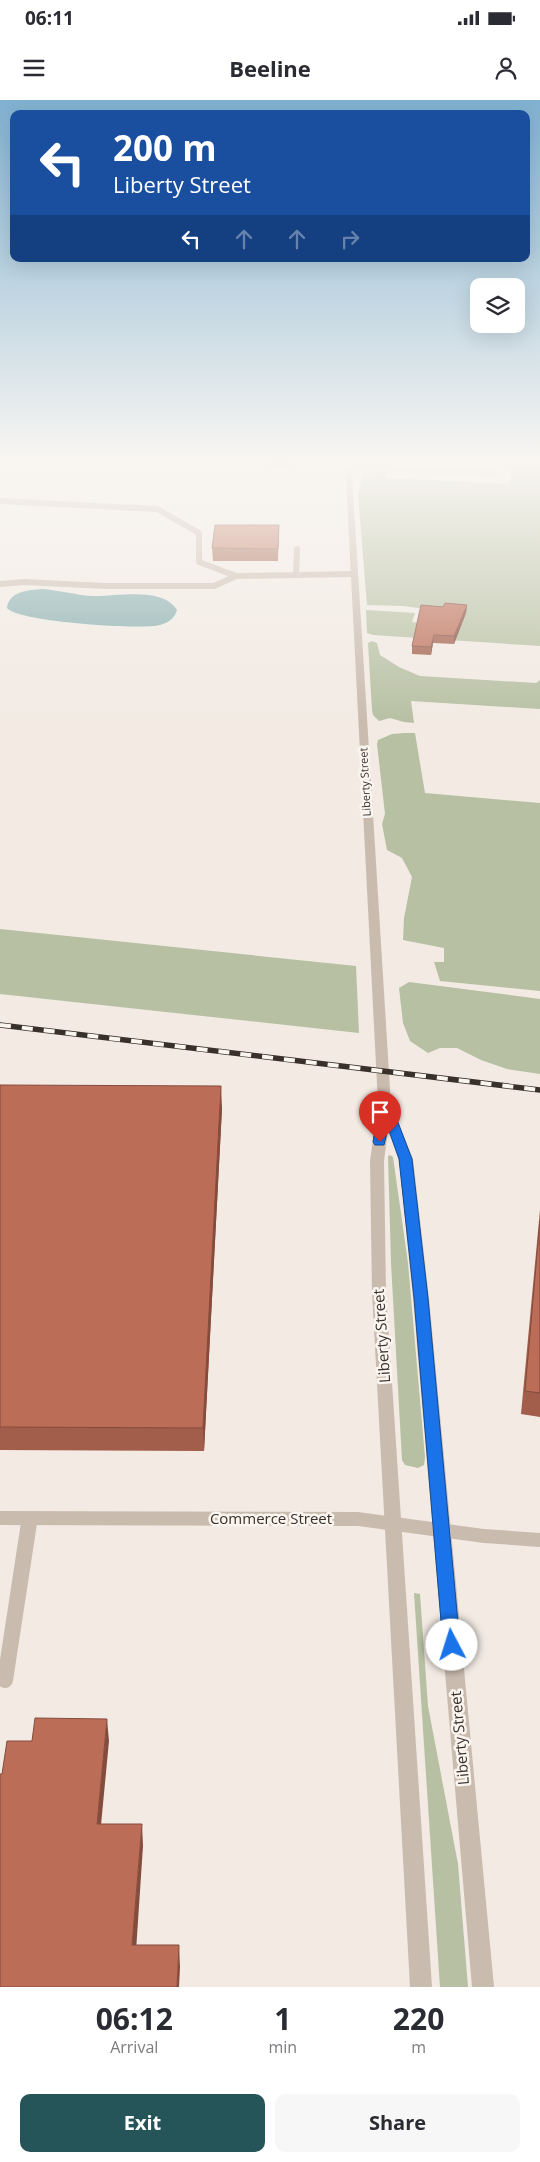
<!DOCTYPE html>
<style>
body{margin:0;font-family:"Open Sans",sans-serif;background:#f7f7f7;color:#2b2b33;height:100vh;display:flex;flex-direction:column;font-size:19px;white-space:nowrap}
*{box-sizing:border-box;margin:0}
p{font-size:16px;color:#7c7c81}
.icon{flex:none;width:28px;height:28px;fill:none;stroke:currentColor;stroke-width:2;stroke-linecap:round;stroke-linejoin:round}
.map{position:relative;height:1887px;overflow:hidden}
.drawer{display:flex;flex-direction:column;background:#fff;flex:1}
.drawer>*{flex:none}
.banner{position:absolute;left:10px;top:10px;width:520px;height:152px;border-radius:10px;box-shadow:0 5px 20px #0002;background:#1a4fa0;color:#fff;overflow:hidden}
.buttons{position:absolute;left:470px;top:178px;display:grid;gap:10px}
.buttons a{display:grid;place-items:center;width:55px;height:55px;border-radius:10px;background:#fff;box-shadow:0 5px 20px #0002;font-size:25px}
.pin{position:absolute;display:grid;place-items:center;width:42px;height:42px;color:#fff;margin:-51px -21px;border-radius:50% 50% 50% 0;rotate:-45deg;box-shadow:0 0 5px #0007}
.pin .icon{rotate:45deg}
.me{position:absolute;width:55px;margin:-28px;rotate:355deg;stroke-linejoin:round;filter:drop-shadow(0 0 4px #0008)}
.turn{display:flex;align-items:center;gap:18px;height:105px;padding:0 20px;font-size:22px}
.turn .icon{width:65px;height:65px;stroke-width:2.5}
.turn b{display:block;font-size:35px;line-height:42px}
.lanes{display:flex;align-items:center;height:48px;padding:0 20px;background:#0003;justify-content:center;gap:25px;direction:ltr}
.lanes .off{opacity:.35}
.eta{display:flex;justify-content:space-evenly;align-items:center;height:85px;text-align:center}
.eta b{font-size:30px;font-weight:700;line-height:35px}
.cta{display:flex;gap:10px;margin-top:auto;padding:10px 20px}
.cta a{flex:1;height:58px;border-radius:10px;background:#255558;color:#fff;font-size:20px;font-weight:700;line-height:58px;text-align:center}
.cta a+a{background:#f7f7f7;color:#2b2b33}
.status{display:flex;justify-content:space-between;align-items:center;height:35px;padding:0 25px;background:#fff;direction:ltr}
.status svg{height:14px;fill:currentColor}
header{display:flex;justify-content:space-between;align-items:center;height:65px;padding:0 20px;background:#fff;font-size:22px;font-weight:700}
.map>svg:first-child{display:block}
.green{fill:#b7c0a3}
.water{fill:#84acad}
.lines{fill:none;stroke-linecap:round;stroke-linejoin:round}
.service-far2{stroke:#cabbaf;stroke-width:6}
.service-far1{stroke:#cabbaf;stroke-width:12}
.service{stroke:#cabbaf;stroke-width:16}
.minor{fill:#cabbaf;fill-rule:evenodd}
.tertiary{fill:#cabbaf;fill-rule:evenodd}
.rail-casing{stroke:#39302c;stroke-width:5.5}
.rail{stroke:#faf5ef;stroke-width:4;stroke-dasharray:11;stroke-linecap:butt}
.wall{fill:#a25e4b}
.shaded-wall{fill:#844c3d}
.building{fill:#bc6d57;stroke:#844c3d}
.route{fill:#1a73e8;stroke:#114b97}
.labels{text-anchor:middle;stroke-width:5;stroke-linejoin:round;paint-order:stroke}
.far-street-label{font-size:11px;fill:#39302c;stroke:#faf5ef}
.near-street-label{font-size:15px;fill:#39302c;stroke:#faf5ef}
</style>
<div class="status"><b>06:11</b><svg viewBox="0 0 49 12"><path d="M0 12V9h3v3zM5 12V6h3v6zM10 12V3h3v9zM15 12V0h3v12zM26 1h20v11H26zM47 4h2v5h-2z"/></svg></div>
<header><svg class="icon" aria-label="menu" viewBox="0 0 24 24"><path d="M4 6h16M4 12h16M4 18h16"/></svg>Beeline<svg class="icon" aria-label="person" viewBox="0 0 24 24"><circle cx="12" cy="8" r="4"/><path d="M4 21q1-7 8-7t8 7"/></svg></header>
<div class="map">
<svg width="540" height="1887" viewBox="0 0 540 1887">
<rect width="100%" height="100%" fill="#f2eae3"/>
<path class="green" d="M512 359H540V546L373 535 367 533 366 510 415 513 412 522 431 524 433 510 403 506 367 505 358 394 363 374 387 370 385 378 509 384Z
M372 541 377 543 380 555 399 567 420 576 536 583 540 580V609L411 601 414 623 404 622 390 618 379 621 373 615 372 610 368 543Z
M404 633H415L425 693 540 703V891L440 881 434 862H444V848L403 840 404 818 412 777 402 758 387 750 382 724 385 714 377 644 378 640 392 634Z
M0 829 356 866 359 933 0 894Z
M409 882 540 899V974L507 969 481 960 457 948H440L428 953 410 941 403 923 399 888Z
M390 1055 393 1057 408 1163 425 1357 424 1365 418 1368 405 1365 402 1360 391 1163 388 1056Z
M414 1493 420 1494 428 1606 458 1764 468 1887H440Z"/>
<path class="water" d="M42 489C59 490 75 495 92 496 116 497 162 486 177 510 175 518 168 523 160 525 141 530 18 522 7 508 9 491 29 490 42 489Z"/>
<g class="lines">
<path class="service-far2" d="M348 366 493 373
M425 369 428 359
M0 401 157 409 199 433V462L236 476 354 474
M296 474 297 449
M0 484 24 482 107 486H214L236 476"/>
<path class="service-far1" d="M29 1425 30 1418"/>
<path class="service" d="M5 1580 29 1423"/>
<path class="minor" d="M0 1411 358 1412 484 1429 540 1433V1447L484 1443 358 1426 0 1425Z"/>
<path class="tertiary" d="M345 359H351L391 1005 413 1059 429 1198 494 1887H472L413 1198 399 1059 388 1030 384 1061 386 1192 432 1887H410L372 1192 370 1061 378 1004Z"/>
<defs>
<path id="rail" d="M0 925 540 990"/>
</defs>
<use href="#rail" class="rail-casing"/>
<use href="#rail" class="rail"/>
</g>
<path class="wall" d="M267 359H294L289 367 267 366Z
M279 425 278 461H213L212 448Z
M467 505 466 513 454 544 433 543 431 555 412 554V546L443 507Z
M0 985 222 1008 204 1351 0 1350Z
M540 1110V1317L521 1314Z"/>
<path class="shaded-wall" d="M290 359H294L289 367 290 360Z
M467 505 466 513 454 544V536Z
M434 535 433 543 431 555V547Z
M221 986 222 1008 204 1351 203 1328Z
M107 1619 109 1641 99 1746 97 1724Z
M142 1724 143 1746 135 1866 132 1845Z
M179 1845 180 1867 179 1887H177Z"/>
<path class="building" d="M268 359H290V360Z
M215 425H279L278 449 212 448Z
M445 503 467 505 454 536 434 535 431 547 412 546 421 505 443 507Z
M0 985 221 986 203 1328 0 1327Z
M540 1120V1293L525 1291Z
M35 1618 107 1619 97 1724H142L132 1845H179L177 1887H0V1674H2L7 1641H32Z"/>
<linearGradient id="sky" x2="0" y2="1"><stop stop-color="#80b1d0"/><stop offset="0.58" stop-color="#f9f6f2"/><stop offset="1" stop-color="#f9f6f2" stop-opacity="0"/></linearGradient>
<rect width="540" height="623" fill="url(#sky)"/>
<path class="route" d="M385 1001 391 1004 412 1059 428 1198 460 1545 457 1550 452 1552 446 1550 443 1545 414 1198 399 1059 388 1028 384 1045H375L373 1042 379 1004Z"/>
<g class="labels">
<g class="far-street-label">
<text transform="translate(365 682) rotate(-93)" y="4">Liberty Street</text>
</g>
<g class="near-street-label">
<text transform="translate(382 1236) rotate(-94)" y="5">Liberty Street</text>
<text x="271" y="1424">Commerce Street</text>
<text transform="translate(460 1638) rotate(-95)" y="5">Liberty Street</text>
</g>
</g>
</svg>
<div class="buttons">
<a><svg class="icon" aria-label="layers" viewBox="0 0 24 24"><path d="M12 4l9 5-9 5-9-5zM3 14l9 5 9-5"/></svg></a>
</div>
<div class="pin" style="left:380px;top:1042px;background:#d93025"><svg class="icon" aria-label="arrive" viewBox="0 0 24 24"><path d="M6 21V4h12l-3 4 3 4H6"/></svg></div>
<svg class="me" style="left:452px;top:1545px" viewBox="-20 -20 40 40"><circle r="19" fill="#fff"/><path d="M0-13L10 11 0 6-10 11z" fill="#1a73e8"/></svg>
<div class="banner">
<div class="turn"><svg class="icon" aria-label="left" viewBox="0 0 24 24"><path d="M17 20v-9H6M10 6l-5 5 5 5"/></svg><div><b>200 m</b>Liberty Street</div></div>
<div class="lanes"><svg class="icon" aria-label="left" viewBox="0 0 24 24"><path d="M17 20v-9H6M10 6l-5 5 5 5"/></svg><svg class="icon off" aria-label="ahead" viewBox="0 0 24 24"><path d="M12 20V5M6 11l6-6 6 6"/></svg><svg class="icon off" aria-label="ahead" viewBox="0 0 24 24"><path d="M12 20V5M6 11l6-6 6 6"/></svg><svg class="icon off" aria-label="right" viewBox="0 0 24 24"><path d="M7 20v-9h11M14 6l5 5-5 5"/></svg></div>
</div>
</div>
<section class="drawer">
<div class="eta">
<div><b>06:12</b><p>Arrival</p></div>
<div><b>1</b><p>min</p></div>
<div><b>220</b><p>m</p></div>
</div>
<div class="cta"><a>Exit</a><a>Share</a></div>
</section>
